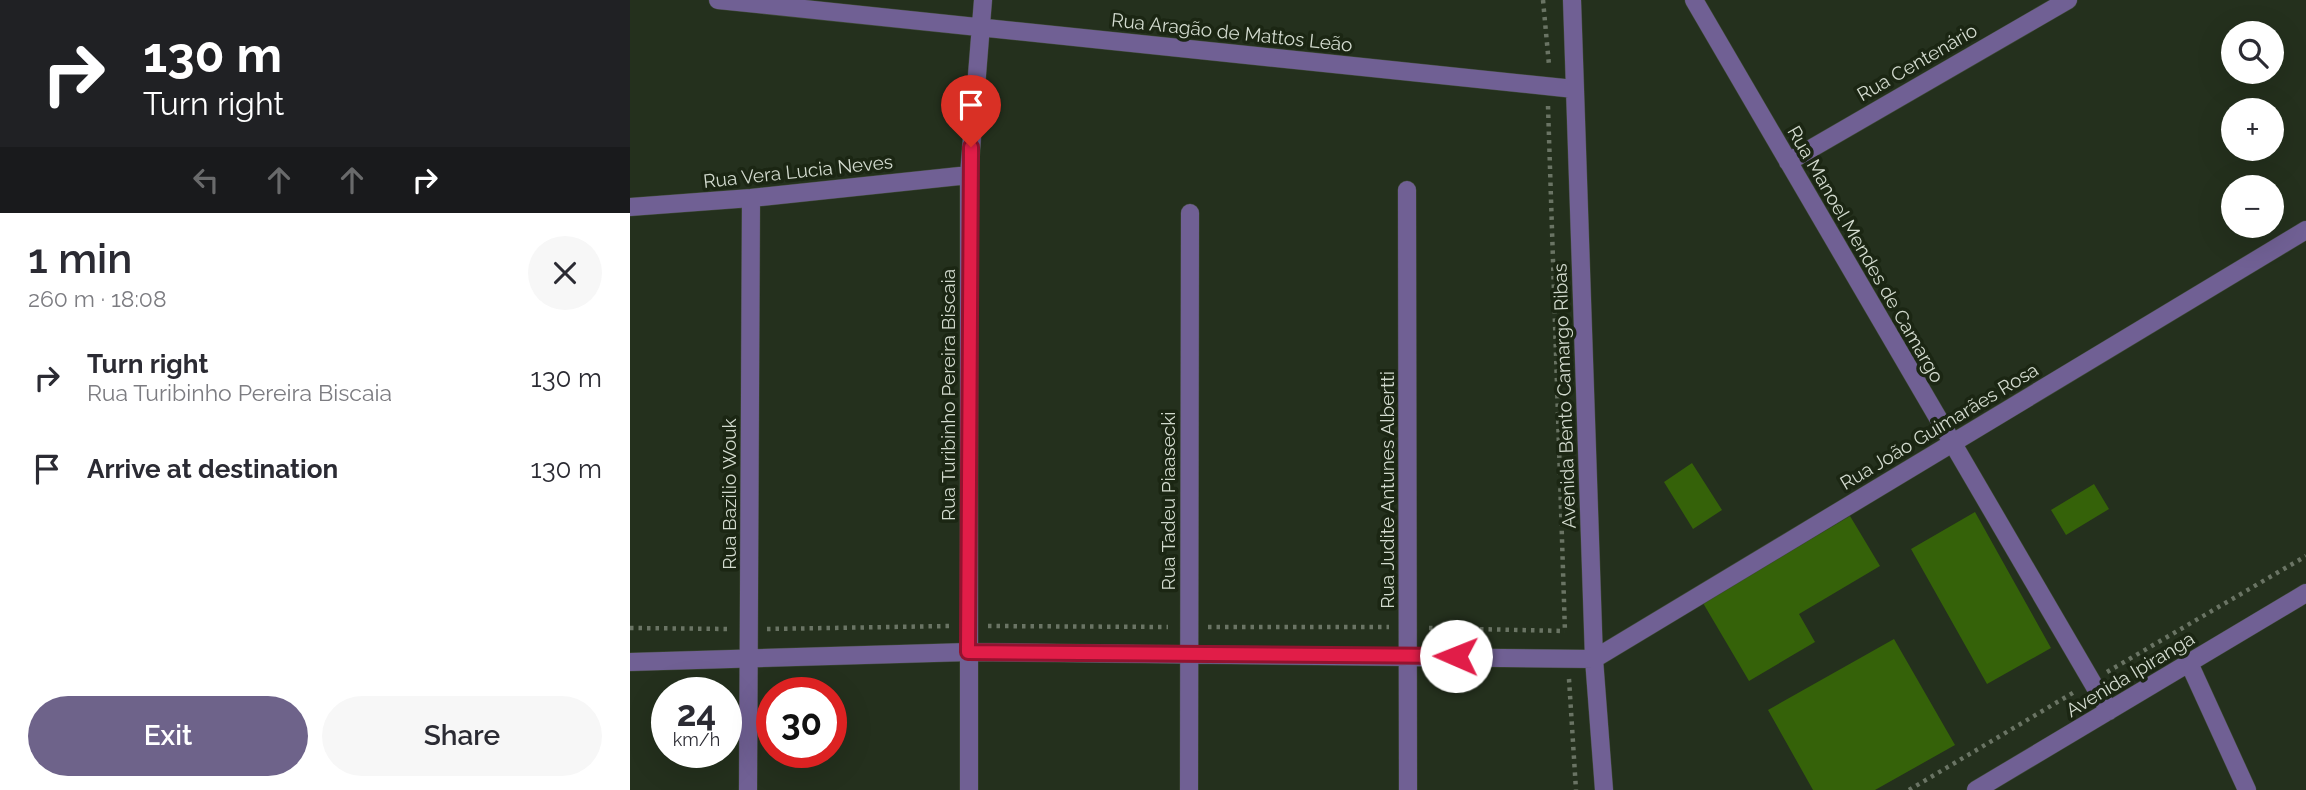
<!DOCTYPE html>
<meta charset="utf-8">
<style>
body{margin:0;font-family:Raleway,sans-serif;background:#f7f7f7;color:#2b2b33;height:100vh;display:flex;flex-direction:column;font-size:26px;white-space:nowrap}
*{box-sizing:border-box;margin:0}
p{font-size:23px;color:#7c7c81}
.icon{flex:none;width:38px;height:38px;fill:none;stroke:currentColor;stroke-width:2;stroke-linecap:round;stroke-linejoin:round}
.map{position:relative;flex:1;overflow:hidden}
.side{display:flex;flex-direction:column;background:#fff;width:630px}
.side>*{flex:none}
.guide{background:#202124;color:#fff;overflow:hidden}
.fabs{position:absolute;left:1591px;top:21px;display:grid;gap:14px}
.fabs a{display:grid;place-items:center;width:63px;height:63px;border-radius:50%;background:#fff;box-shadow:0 7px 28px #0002;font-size:35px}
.speed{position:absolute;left:21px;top:677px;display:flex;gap:14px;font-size:35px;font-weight:700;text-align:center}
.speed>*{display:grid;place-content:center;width:91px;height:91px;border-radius:50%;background:#fff;box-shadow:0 7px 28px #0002;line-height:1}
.speed small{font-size:18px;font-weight:400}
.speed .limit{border:10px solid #d22;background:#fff;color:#111}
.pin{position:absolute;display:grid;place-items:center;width:60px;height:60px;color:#fff;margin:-72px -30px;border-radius:50% 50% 50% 0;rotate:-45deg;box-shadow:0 0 7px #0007}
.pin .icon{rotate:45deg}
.me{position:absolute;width:77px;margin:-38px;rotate:271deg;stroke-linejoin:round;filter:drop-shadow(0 0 5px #0008)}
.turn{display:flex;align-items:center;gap:24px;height:147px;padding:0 28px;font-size:32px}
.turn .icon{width:91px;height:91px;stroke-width:2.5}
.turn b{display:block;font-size:49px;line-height:60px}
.lanes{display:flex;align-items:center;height:66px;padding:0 28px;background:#0003;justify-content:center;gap:35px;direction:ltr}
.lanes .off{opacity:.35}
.round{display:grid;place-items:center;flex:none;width:74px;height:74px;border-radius:37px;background:#f7f7f7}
.head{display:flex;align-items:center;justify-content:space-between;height:119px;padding:0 28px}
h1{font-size:42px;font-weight:600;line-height:52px}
.primary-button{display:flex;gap:14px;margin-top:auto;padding:14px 28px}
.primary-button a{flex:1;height:80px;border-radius:42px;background:#6e638a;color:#fff;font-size:28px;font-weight:600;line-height:80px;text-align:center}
.primary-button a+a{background:#f7f7f7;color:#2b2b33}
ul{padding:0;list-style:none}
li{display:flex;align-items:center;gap:21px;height:91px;padding:0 28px}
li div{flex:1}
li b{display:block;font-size:26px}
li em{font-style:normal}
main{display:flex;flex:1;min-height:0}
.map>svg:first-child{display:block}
.building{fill:#356209}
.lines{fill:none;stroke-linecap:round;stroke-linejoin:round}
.minor-casing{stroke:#404b39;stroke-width:19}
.path{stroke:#6a7464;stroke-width:4.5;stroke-dasharray:3.5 5;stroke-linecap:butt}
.minor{stroke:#706094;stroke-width:18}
.route-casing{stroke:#92132f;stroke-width:18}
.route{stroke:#e11d48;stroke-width:12}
.labels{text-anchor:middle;stroke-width:7;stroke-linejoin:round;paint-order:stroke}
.street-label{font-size:19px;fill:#d2dace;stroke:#1b2613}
</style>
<main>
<section class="side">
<div class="guide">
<div class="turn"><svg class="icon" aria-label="right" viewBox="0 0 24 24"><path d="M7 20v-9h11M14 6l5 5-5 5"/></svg><div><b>130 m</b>Turn right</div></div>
<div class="lanes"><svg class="icon off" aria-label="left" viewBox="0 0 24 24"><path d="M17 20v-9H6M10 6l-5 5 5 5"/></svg><svg class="icon off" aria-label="ahead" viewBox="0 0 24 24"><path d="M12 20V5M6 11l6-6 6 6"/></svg><svg class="icon off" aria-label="ahead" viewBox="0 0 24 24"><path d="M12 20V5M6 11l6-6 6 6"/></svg><svg class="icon" aria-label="right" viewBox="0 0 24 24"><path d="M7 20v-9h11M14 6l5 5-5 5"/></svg></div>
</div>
<div class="head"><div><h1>1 min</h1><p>260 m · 18:08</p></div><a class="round"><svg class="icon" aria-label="close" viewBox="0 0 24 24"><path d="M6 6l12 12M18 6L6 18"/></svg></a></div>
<ul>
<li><svg class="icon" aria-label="right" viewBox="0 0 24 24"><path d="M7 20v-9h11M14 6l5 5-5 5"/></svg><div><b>Turn right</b><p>Rua Turibinho Pereira Biscaia</p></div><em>130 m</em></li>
<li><svg class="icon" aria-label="arrive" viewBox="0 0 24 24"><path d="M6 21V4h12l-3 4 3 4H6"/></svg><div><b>Arrive at destination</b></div><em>130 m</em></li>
</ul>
<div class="primary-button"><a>Exit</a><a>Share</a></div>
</section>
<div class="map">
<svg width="1676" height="790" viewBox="0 0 1676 790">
<rect width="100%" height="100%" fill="#24301d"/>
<path class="building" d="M1062 463 1092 510 1063 529 1034 482Z
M1464 484 1479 509 1436 535 1421 510Z
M1345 512 1421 648 1357 684 1281 549Z
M1220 516 1250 566 1169 614 1185 642 1119 681 1073 603Z
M1264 639 1325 745 1245 790H1183L1138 710Z"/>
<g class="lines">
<defs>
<path id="minor" d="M88 0 944 89
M942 0 964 659 974 790
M1064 0 1479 711
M1158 162 1438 0
M777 190 778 790
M0 207 121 198 339 175
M0 662 338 652 964 659 1676 230
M1559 663 1617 790
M118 790 121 198
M339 790V175L353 0
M559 790 560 213
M1346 790 1676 593"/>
</defs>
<use href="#minor" class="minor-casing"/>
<path class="path" d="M913 0 919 65
M918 106 935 632
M358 626 538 627
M578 627H759
M0 628 101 629
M799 628 935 631
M137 629 321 626
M1477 672 1676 556
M939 679 946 790
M1279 790 1446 691"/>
<use href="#minor" class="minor"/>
</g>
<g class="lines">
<defs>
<path id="route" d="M341 147 338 652 826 656"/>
</defs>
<use href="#route" class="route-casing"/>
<use href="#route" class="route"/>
</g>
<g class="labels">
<g class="street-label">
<text transform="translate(602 32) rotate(6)" y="7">Rua Aragão de Mattos Leão</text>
<text transform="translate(1287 62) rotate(-30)" y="7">Rua Centenário</text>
<text transform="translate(168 171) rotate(-6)" y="7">Rua Vera Lucia Neves</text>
<text transform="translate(1236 254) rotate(60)" y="7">Rua Manoel Mendes de Camargo</text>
<text transform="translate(318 395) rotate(-90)" y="7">Rua Turibinho Pereira Biscaia</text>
<text transform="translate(934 396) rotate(-92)" y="7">Avenida Bento Camargo Ribas</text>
<text transform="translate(1309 426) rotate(-31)" y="7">Rua João Guimarães Rosa</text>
<text transform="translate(757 490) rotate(-90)" y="7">Rua Judite Antunes Albertti</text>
<text transform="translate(99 494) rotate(-90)" y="7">Rua Bazilio Wouk</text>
<text transform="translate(538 501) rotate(-90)" y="7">Rua Tadeu Piaasecki</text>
<text transform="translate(1500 674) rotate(-31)" y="7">Avenida Ipiranga</text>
</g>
</g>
</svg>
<div class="fabs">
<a><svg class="icon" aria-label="search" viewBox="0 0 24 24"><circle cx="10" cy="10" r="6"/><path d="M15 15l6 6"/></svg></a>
<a>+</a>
<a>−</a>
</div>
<div class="speed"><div>24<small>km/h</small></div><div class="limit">30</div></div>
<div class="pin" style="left:341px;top:147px;background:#d93025"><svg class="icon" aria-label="arrive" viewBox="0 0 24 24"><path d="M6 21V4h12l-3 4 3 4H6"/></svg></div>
<svg class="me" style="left:826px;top:656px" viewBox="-20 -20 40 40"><circle r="19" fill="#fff"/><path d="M0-13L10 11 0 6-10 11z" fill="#e11d48"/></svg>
</div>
</main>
